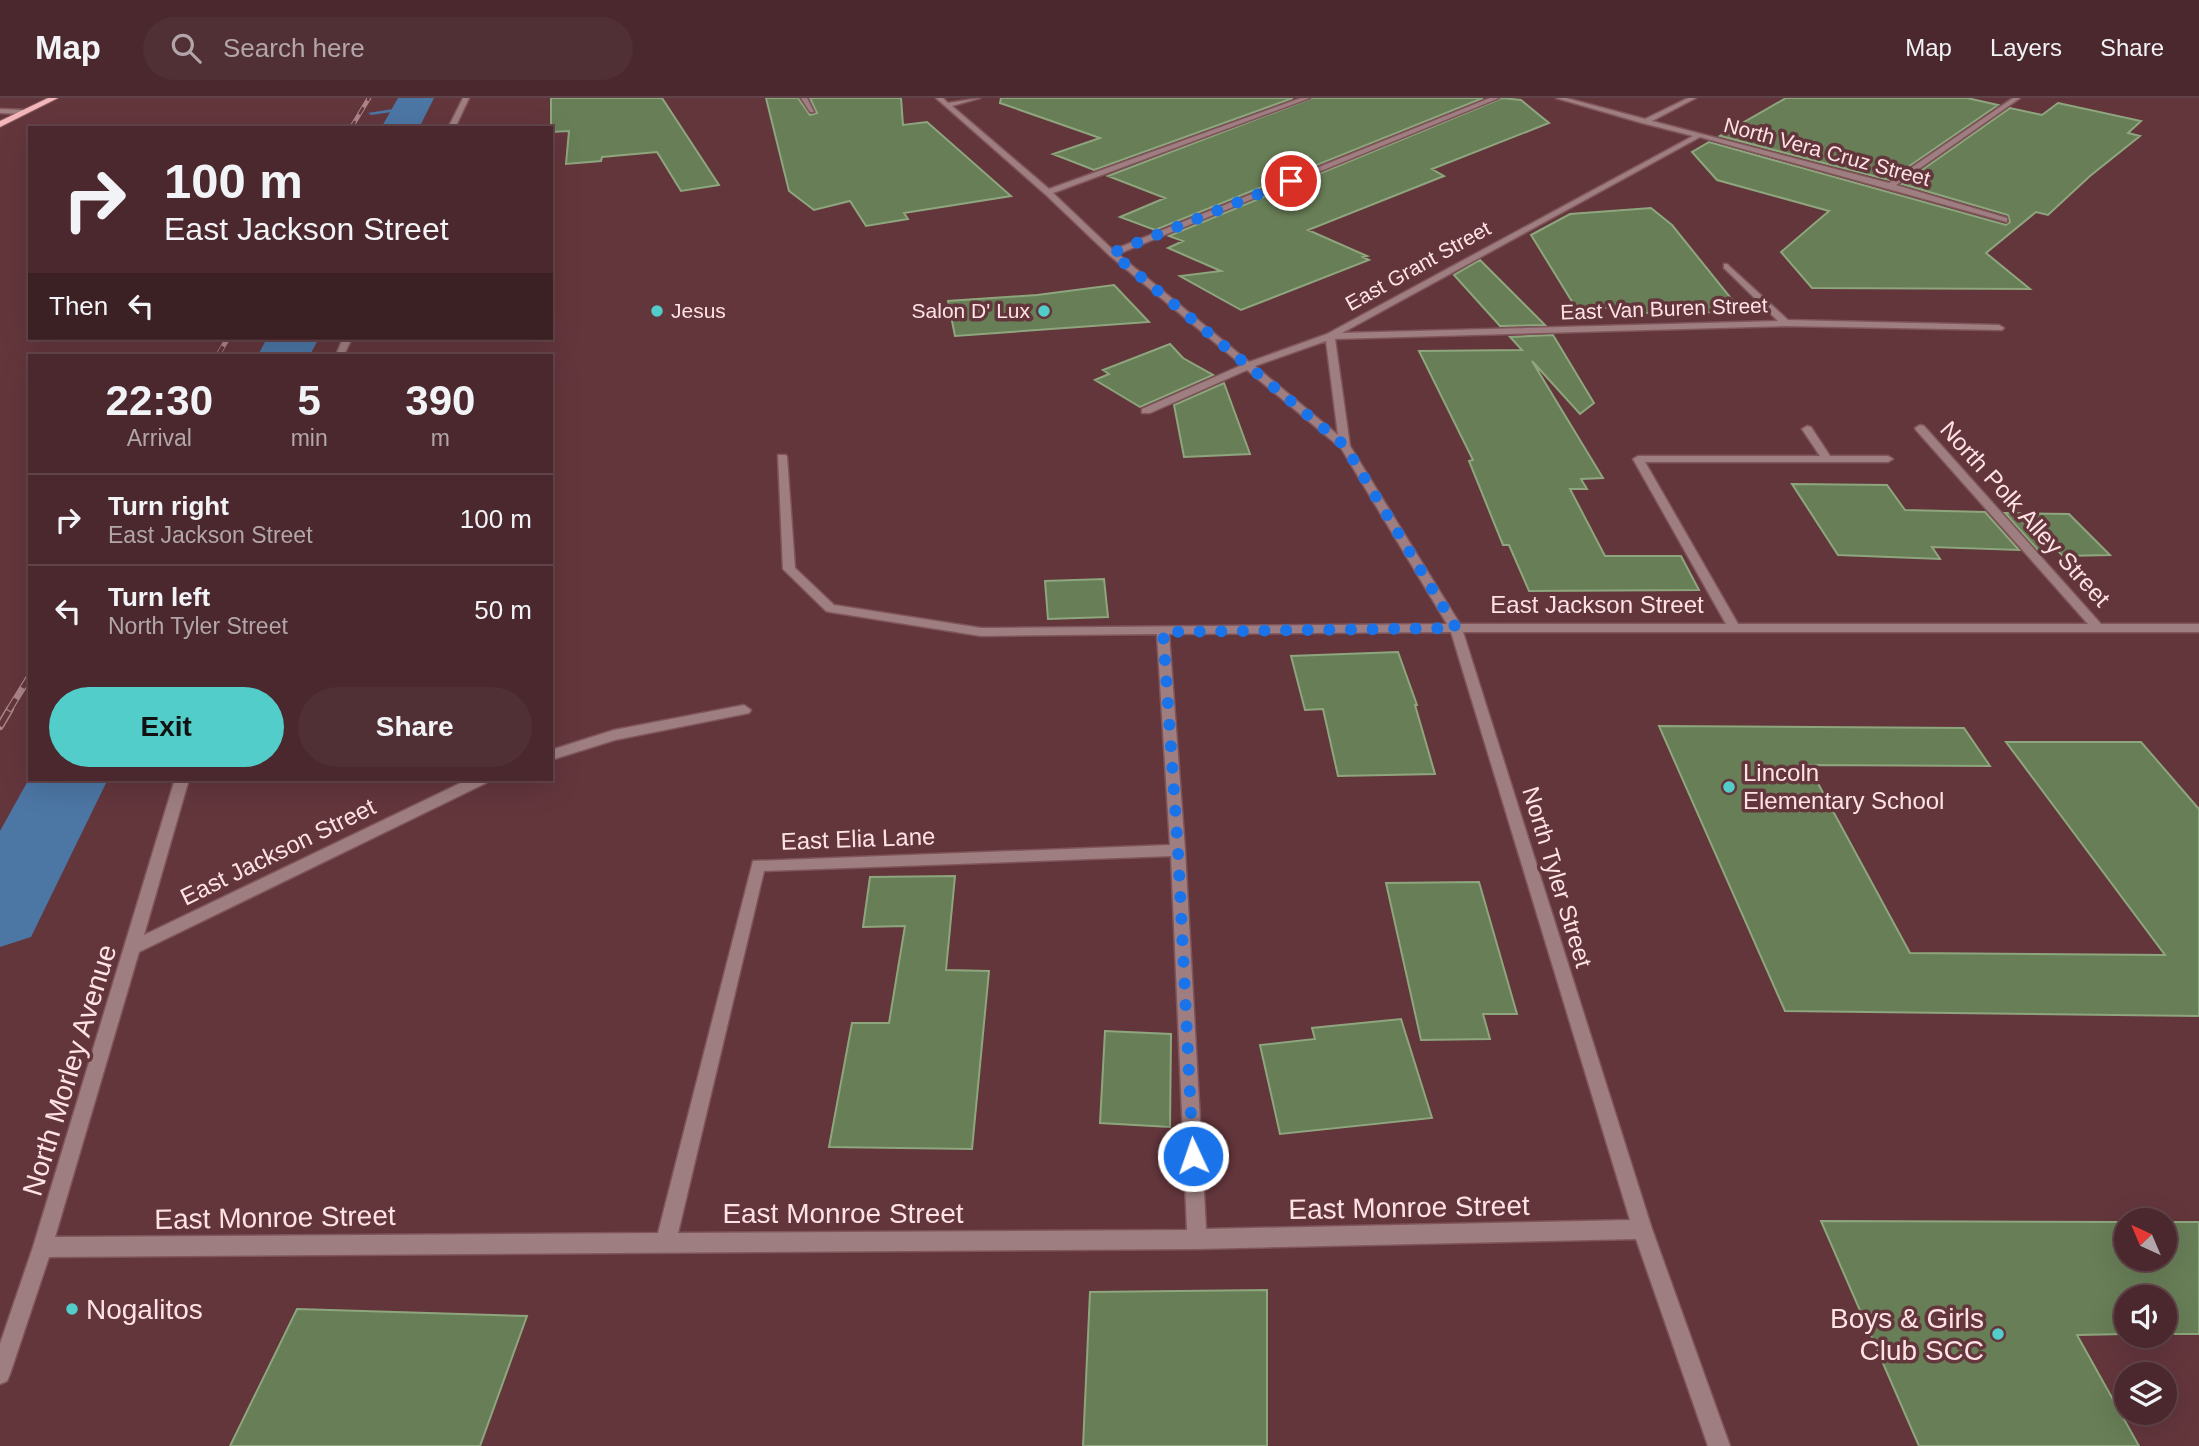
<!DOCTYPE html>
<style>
body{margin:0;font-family:Arial,sans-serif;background:#513035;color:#f1f3f6;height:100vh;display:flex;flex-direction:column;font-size:26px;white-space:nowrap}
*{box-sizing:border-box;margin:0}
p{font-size:23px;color:#b2a6aa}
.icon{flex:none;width:38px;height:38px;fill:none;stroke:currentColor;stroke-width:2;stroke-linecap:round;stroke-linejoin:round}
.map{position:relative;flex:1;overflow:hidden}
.details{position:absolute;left:28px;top:256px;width:525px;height:427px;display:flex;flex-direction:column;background:#4a282d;border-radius:0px;box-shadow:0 7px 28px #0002,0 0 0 2px #614449}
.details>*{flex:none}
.top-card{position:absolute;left:28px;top:28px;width:525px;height:214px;border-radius:0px;box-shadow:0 7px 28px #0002,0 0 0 2px #614449;background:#4a282d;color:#f1f3f6;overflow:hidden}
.needle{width:46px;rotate:316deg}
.controls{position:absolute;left:2114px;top:1110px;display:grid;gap:14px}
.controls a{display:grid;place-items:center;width:63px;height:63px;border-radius:50%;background:#4a282d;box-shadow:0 7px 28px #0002,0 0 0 2px #614449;font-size:35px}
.pin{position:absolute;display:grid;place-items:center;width:60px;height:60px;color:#fff;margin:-30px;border:4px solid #fff;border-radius:50%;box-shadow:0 2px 7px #0007}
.me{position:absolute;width:77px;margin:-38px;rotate:357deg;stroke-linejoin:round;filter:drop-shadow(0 0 5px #0008)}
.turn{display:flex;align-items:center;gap:24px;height:147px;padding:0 21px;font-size:32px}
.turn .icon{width:91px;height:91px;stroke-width:2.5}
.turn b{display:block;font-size:49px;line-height:60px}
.then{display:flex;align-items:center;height:66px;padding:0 21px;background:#0003;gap:14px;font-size:26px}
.eta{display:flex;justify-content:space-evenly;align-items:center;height:119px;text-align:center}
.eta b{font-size:42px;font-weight:600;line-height:49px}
.action{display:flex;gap:14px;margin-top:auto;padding:14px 21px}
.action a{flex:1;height:80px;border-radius:42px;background:#53cdc9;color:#111;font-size:28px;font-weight:600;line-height:80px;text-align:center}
.action a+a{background:#513035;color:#f1f3f6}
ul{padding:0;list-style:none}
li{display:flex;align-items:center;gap:21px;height:91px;padding:0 21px;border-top:2px solid #614449}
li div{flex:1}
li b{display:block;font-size:26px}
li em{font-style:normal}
header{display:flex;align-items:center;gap:42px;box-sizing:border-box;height:98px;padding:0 35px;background:#4a282d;border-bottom:2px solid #614449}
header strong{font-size:33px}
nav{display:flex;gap:38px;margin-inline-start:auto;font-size:24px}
.search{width:490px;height:63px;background:#513035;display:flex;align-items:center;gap:18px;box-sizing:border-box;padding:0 24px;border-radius:38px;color:#b2a6aa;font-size:26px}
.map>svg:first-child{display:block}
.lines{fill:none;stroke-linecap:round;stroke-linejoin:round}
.stream{fill:#4c76a4;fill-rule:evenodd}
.river{fill:#4c76a4;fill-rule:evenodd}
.building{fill:#687e57;stroke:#8ea67d;stroke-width:2}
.lane-casing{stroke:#7f555a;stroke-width:3}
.street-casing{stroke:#7f555a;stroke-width:3}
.primary-casing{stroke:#7f555a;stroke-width:2}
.lane{fill:#9e7e81;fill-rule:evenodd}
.street{fill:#9e7e81;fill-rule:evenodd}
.primary{fill:#f4b5bb;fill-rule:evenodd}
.rail-far3-casing{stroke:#aa8488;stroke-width:4.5}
.rail-far2-casing{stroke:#aa8488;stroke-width:5}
.rail-far1-casing{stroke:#aa8488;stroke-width:7}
.rail-casing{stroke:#aa8488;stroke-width:8}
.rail-far3{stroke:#63363c;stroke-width:2.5;stroke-dasharray:8;stroke-linecap:butt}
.rail-far2{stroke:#63363c;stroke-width:3.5;stroke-dasharray:10;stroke-linecap:butt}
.rail-far1{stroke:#63363c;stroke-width:4.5;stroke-dasharray:13;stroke-linecap:butt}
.rail{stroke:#63363c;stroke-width:5;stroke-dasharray:17;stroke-linecap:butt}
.route{stroke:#1a73e8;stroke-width:12;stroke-dasharray:0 21.6}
.poi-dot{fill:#53cdc9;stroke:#63363c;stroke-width:2.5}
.labels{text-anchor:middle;stroke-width:7;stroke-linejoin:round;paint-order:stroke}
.far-street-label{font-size:21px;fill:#ffe2e5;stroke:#63363c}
.far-poi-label{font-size:21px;fill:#ffe2e5;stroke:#63363c;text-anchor:start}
.street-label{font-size:24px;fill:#ffe2e5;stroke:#63363c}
.poi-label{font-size:24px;fill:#ffe2e5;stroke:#63363c;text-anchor:start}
.near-street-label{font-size:28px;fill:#ffe2e5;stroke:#63363c}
.near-poi-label{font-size:28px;fill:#ffe2e5;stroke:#63363c;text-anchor:start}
</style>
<header>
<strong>Map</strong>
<div class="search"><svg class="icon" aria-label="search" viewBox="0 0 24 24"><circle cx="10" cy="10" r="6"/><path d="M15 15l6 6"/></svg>Search here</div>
<nav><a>Map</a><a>Layers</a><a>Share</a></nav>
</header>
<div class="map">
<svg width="2199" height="1348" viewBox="0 0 2199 1348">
<rect width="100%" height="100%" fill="#63363c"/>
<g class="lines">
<path class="stream" d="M411 8 413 11 371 17 368 15Z"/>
<path class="river" d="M398 0H434L419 30H381Z
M267 240H319L310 257H258Z
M30 679 108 681 31 839 0 849V733Z"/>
</g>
<path class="building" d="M551 0H662L719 87 681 93 657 54 602 59 601 63 566 66 569 33 551 34Z
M766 0H798L810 17 817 15 810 0H901L903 27 927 24 1011 98 904 115 908 121 866 128 850 103 814 112 789 93Z
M1001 0H1293L1094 72 1053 56 1100 40 1000 5Z
M1312 0H1483L1155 132 1120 119 1165 100 1108 78Z
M1502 0 1521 2 1549 25 1432 71 1444 78 1308 132 1367 158 1363 159 1369 162 1241 212 1180 178 1221 173 1168 150 1183 143 1169 138Z
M1786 0H1967L1998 7 1889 82 1720 38Z
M2058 5 2141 23 2128 35 2140 38 2090 78 2048 117 2036 114 1986 155 2030 191 1812 190 1781 154 1829 113 1717 82 1692 54 1709 44 2006 127 2010 124 2008 117 1902 86 2010 10 2042 17Z
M1651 110 1672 127 1742 214 1632 215 1628 210H1576L1531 137 1570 116Z
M1480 162 1545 227 1500 228 1454 177Z
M1114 187 1149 224 955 238 948 203 1037 197Z
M1553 237 1594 305 1580 316 1532 263 1603 380 1581 381 1587 391H1570L1605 458H1681L1699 492 1529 493 1509 447H1503L1469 363 1473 362 1419 253 1522 252 1510 239Z
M1170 246 1183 260 1213 277 1140 309 1095 282 1109 276 1103 272Z
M1224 285 1250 356 1184 359 1174 307Z
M1792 386 1887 387 1905 412 1985 414 2019 452 1932 449 1940 461 1838 457Z
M2005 415 2069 416 2110 457 2063 458 2058 453 2038 452Z
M1104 481 1108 519 1048 521 1045 483Z
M1398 554 1417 607H1415L1435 676 1338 678 1323 611 1305 612 1291 558Z
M1659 628 1964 630 1990 668 1808 667 1910 855 2165 857 2006 644H2141L2199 711V918L1785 913Z
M955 778 946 872 989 873 972 1051 829 1049 852 925H889L905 828 863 829 870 779Z
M1479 784 1517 916H1483L1490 941 1421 942 1386 785Z
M1401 921 1432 1020 1280 1036 1260 947 1315 941 1312 930Z
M1105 933 1171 936 1170 1029 1100 1025Z
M1821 1123 2126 1124V1160H2165V1124H2199V1236H2165V1199H2126V1236L2077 1237 2139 1348H1919Z
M1267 1192V1348H1083L1090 1194Z
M297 1211 527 1218 480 1348H230Z"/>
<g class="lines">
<defs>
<path id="lane" d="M0 11 24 12 27 14 24 16 0 15Z"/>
<path id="street" d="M463 0H469L455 30H448Z
M801 0H807L814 14H810Z
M936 0H943L948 5 980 0 952 8 1049 91 1301 0H1310L1053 95 1113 152 1490 0H1499L1118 156 1249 264 1327 236 1693 38 1642 25 1556 0H1566L1645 21 1688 0H1696L1652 23 1889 85 2013 0H2020L1896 87 2007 120V124L1700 39 1342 235 1778 223 1724 170V166H1727L1788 222 1999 227 2004 230 2002 232 1786 228 1335 241 1350 348 1460 526H1726L1633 361 1638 358H1820L1802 331 1807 328 1811 329 1830 358H1888L1893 361 1888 364H1645L1738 526H2088L1916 332 1915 330 1920 327 1924 328 2101 526H2199V534H1463L1652 1131 1730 1348H1708L1636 1141 1197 1151 49 1159 10 1276 7 1283 0 1286V1246L33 1149 175 681H189L144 837 469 681H488L486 685 139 854 55 1139 658 1135 753 763 1170 747 1157 536 981 538 830 514 826 513 783 471 778 357H786L787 359 795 470 834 507 981 530 1447 526 1341 350 1247 272 1150 315H1142V311L1242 267 1109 157 1045 96ZM1326 243 1338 337 1255 268ZM1451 534 1630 1122 1206 1131 1185 752 1169 536ZM1171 758 1187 1132 678 1135 764 773Z
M343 240H352L344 257H336Z
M744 607 751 612 749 615 615 642 551 662V652L614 632Z"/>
<path id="primary" d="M48 0H58L0 29V23Z"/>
</defs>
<use href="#lane" class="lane-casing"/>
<use href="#street" class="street-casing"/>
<use href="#primary" class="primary-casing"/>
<use href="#lane" class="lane"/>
<use href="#street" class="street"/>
<use href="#primary" class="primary"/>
<defs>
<path id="rail-far3" d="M351 30 369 0"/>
<path id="rail-far2" d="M218 257 228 240"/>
<path id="rail-far1" d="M9 612 30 578"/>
<path id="rail" d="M0 628 10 611"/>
</defs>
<use href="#rail-far3" class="rail-far3-casing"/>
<use href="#rail-far2" class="rail-far2-casing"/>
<use href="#rail-far1" class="rail-far1-casing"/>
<use href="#rail" class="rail-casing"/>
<use href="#rail-far3" class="rail-far3"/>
<use href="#rail-far2" class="rail-far2"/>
<use href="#rail-far1" class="rail-far1"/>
<use href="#rail" class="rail"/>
</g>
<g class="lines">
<path class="route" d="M1193 1058 1178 752 1163 534 1456 530 1345 348 1112 155 1291 83"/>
</g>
<g class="poi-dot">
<circle cx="657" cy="213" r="7"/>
<circle cx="1044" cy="213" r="7"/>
<circle cx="1729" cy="689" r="7"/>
<circle cx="72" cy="1211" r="7"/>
<circle cx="1998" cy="1236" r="7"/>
</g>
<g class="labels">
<g class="far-street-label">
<text transform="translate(1827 54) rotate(15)" y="7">North Vera Cruz Street</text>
<text transform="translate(1418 168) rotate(-29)" y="7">East Grant Street</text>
<text transform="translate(1664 211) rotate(-2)" y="7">East Van Buren Street</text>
</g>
<g class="far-poi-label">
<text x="671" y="220">Jesus</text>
<text x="1030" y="220" text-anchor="end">Salon D' Lux</text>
</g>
<g class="street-label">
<text transform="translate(2025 416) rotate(48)" y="8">North Polk Alley Street</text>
<text x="1597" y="515">East Jackson Street</text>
<text transform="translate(858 741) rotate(-2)" y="8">East Elia Lane</text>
<text transform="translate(278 754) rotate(-26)" y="8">East Jackson Street</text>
<text transform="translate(1557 779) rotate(73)" y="8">North Tyler Street</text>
</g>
<g class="poi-label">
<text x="1743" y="683">Lincoln<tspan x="1743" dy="28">Elementary School</tspan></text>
</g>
<g class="near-street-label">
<text transform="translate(69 972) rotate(-73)" y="10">North Morley Avenue</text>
<text transform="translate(1409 1109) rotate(-1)" y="10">East Monroe Street</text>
<text x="843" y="1125">East Monroe Street</text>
<text transform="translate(275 1119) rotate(-1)" y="10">East Monroe Street</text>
</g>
<g class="near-poi-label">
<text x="86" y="1221">Nogalitos</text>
<text x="1984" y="1230" text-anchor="end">Boys &amp; Girls<tspan x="1984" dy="32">Club SCC</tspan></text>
</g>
</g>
</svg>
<div class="controls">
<a><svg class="needle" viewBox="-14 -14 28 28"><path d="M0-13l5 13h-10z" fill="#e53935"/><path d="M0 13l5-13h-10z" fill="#b2a6aa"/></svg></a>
<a><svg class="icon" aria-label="sound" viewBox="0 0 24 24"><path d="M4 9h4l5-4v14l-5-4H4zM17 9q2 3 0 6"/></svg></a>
<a><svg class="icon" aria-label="layers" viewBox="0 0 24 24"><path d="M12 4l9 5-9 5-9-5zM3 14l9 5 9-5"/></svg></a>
</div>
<div class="pin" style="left:1291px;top:83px;background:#d93025"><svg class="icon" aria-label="arrive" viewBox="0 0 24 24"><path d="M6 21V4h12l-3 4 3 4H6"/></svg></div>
<svg class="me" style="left:1193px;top:1058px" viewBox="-20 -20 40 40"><circle r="17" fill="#1a73e8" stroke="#fff" stroke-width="3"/><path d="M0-11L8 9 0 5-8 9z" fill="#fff"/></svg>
<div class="top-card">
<div class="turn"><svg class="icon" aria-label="right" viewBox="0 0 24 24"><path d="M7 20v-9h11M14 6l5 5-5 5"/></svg><div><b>100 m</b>East Jackson Street</div></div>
<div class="then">Then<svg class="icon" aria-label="left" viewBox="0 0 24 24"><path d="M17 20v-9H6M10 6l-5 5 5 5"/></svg></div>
</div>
<section class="details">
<div class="eta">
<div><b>22:30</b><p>Arrival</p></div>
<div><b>5</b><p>min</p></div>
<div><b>390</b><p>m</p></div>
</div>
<ul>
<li><svg class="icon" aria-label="right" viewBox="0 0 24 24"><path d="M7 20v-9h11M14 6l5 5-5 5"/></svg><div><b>Turn right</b><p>East Jackson Street</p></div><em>100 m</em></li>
<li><svg class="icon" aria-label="left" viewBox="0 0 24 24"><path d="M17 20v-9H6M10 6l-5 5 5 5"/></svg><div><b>Turn left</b><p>North Tyler Street</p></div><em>50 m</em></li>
</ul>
<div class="action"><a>Exit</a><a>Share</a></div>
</section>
</div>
